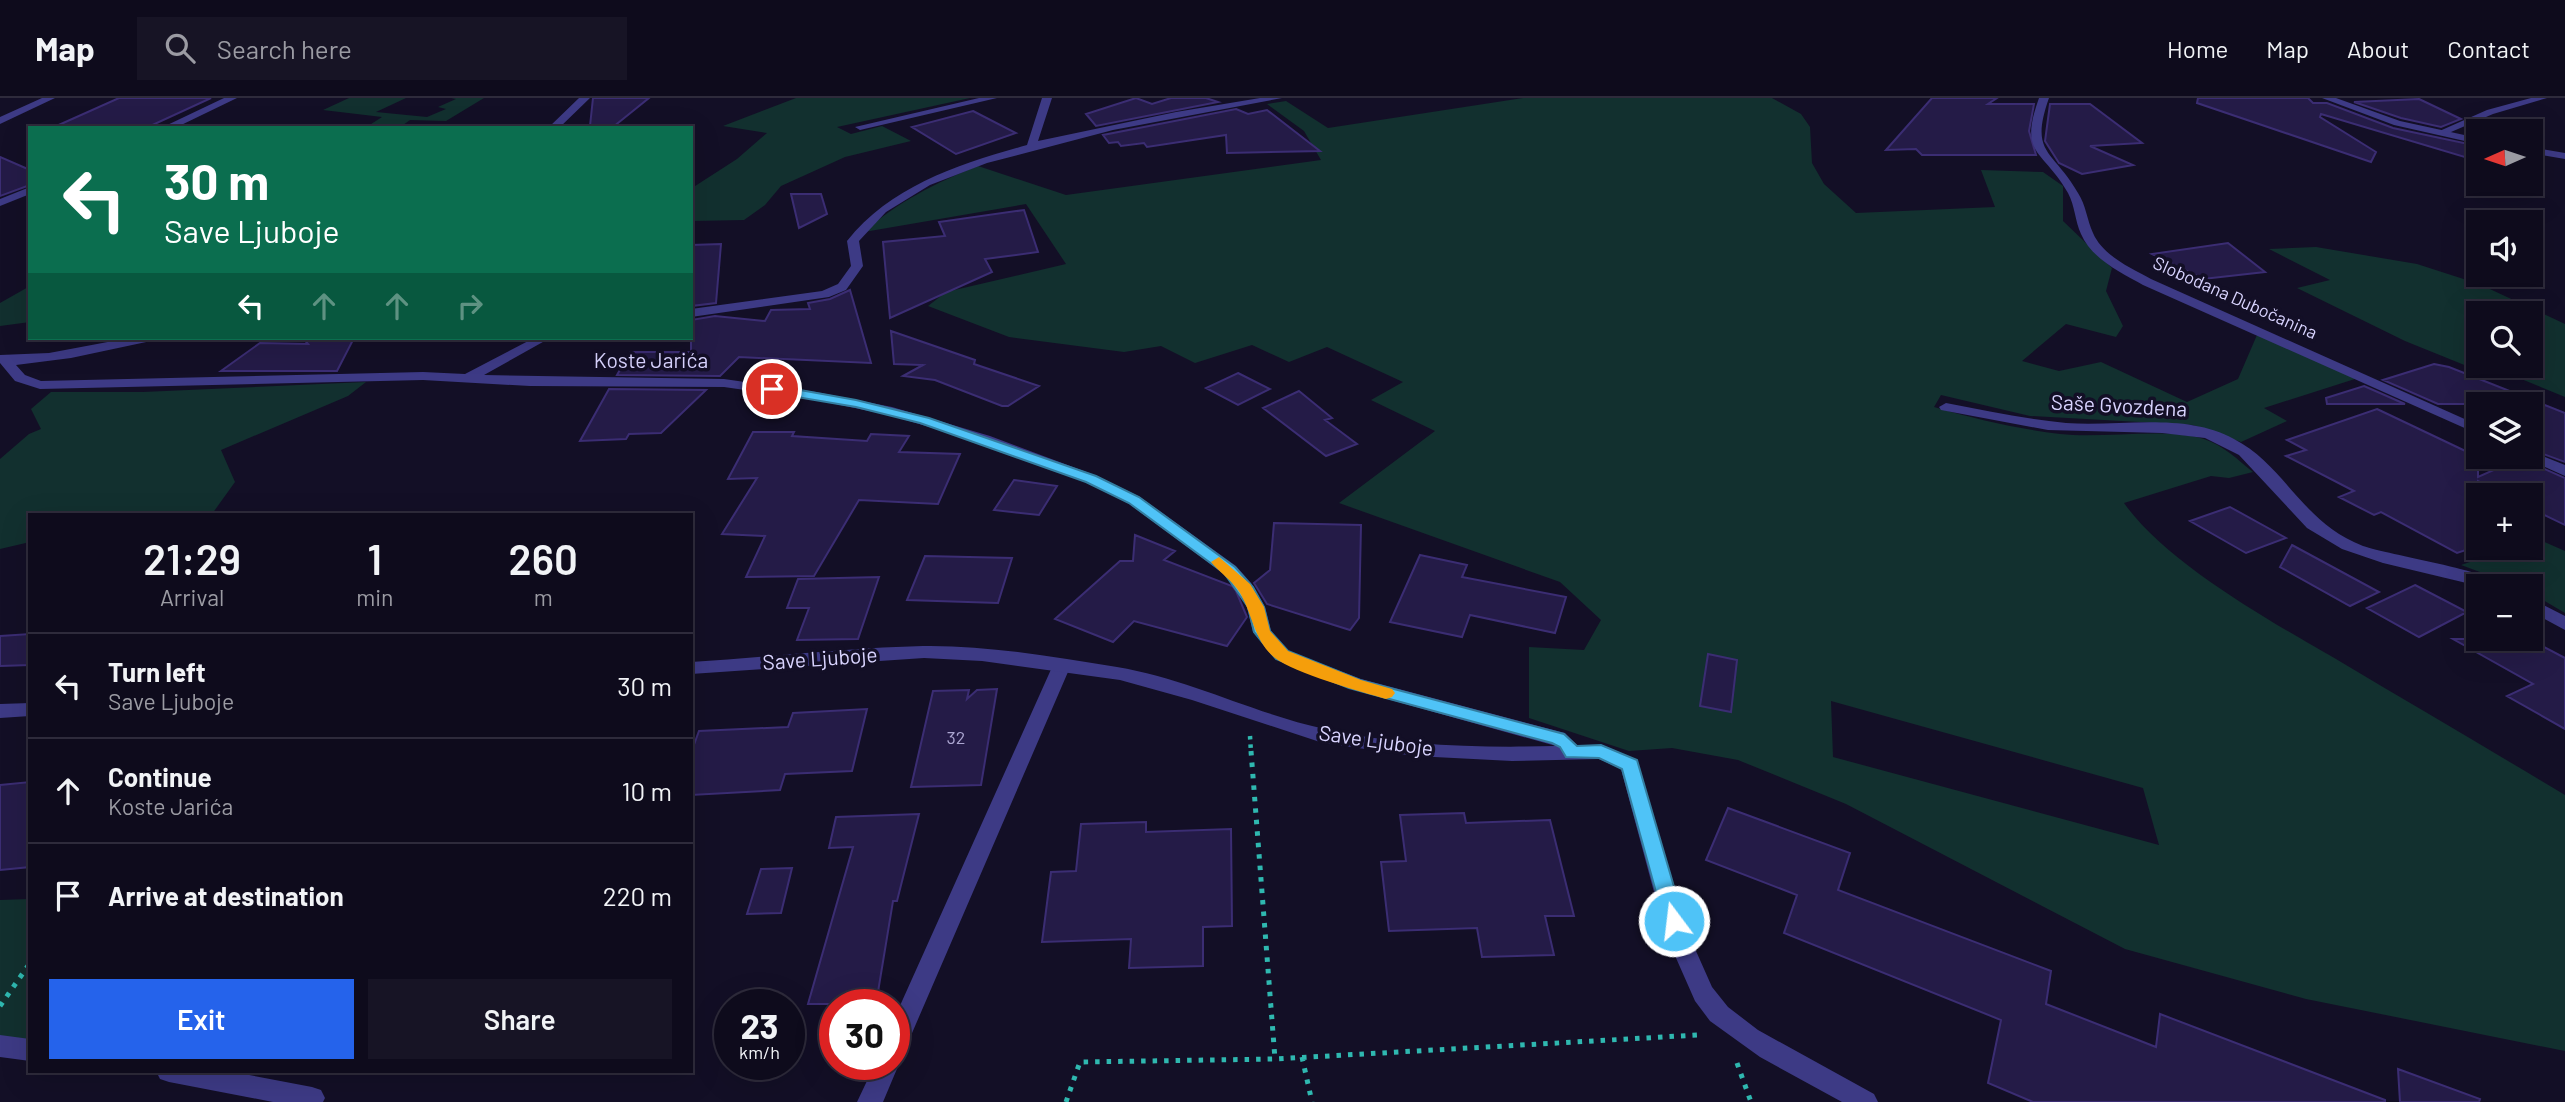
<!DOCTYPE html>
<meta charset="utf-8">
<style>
body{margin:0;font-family:Barlow,sans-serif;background:#171425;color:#f1f3f6;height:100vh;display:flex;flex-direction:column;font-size:26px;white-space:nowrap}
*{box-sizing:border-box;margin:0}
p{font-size:23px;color:#9b9ba3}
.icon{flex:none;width:38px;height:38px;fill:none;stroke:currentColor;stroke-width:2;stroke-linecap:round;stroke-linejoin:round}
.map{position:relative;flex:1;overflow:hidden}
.panel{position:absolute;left:28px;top:415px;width:665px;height:560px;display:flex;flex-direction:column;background:#0e0b1c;border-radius:0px;box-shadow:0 7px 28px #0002,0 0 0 2px #2e2b3b}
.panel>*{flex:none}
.guide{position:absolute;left:28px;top:28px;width:665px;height:214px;border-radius:0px;box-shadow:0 7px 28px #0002,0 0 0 2px #2e2b3b;background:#0b6e4f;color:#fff;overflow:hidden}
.needle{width:46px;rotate:267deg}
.controls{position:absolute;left:2466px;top:21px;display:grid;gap:14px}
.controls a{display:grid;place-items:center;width:77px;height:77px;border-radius:0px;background:#0e0b1c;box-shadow:0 7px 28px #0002,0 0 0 2px #2e2b3b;font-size:35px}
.speed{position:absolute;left:714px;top:891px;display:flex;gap:14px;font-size:35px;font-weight:700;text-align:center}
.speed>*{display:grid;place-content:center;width:91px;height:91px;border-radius:50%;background:#0e0b1c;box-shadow:0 7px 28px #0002,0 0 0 2px #2e2b3b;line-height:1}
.speed small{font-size:18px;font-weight:400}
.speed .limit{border:10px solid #d22;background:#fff;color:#111}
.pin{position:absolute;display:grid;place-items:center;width:60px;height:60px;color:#fff;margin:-30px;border:4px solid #fff;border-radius:50%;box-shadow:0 2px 7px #0007}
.me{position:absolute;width:77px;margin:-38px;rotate:345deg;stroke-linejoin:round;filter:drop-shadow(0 0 5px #0008)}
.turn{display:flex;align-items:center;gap:24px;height:147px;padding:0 21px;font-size:32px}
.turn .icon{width:91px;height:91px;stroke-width:2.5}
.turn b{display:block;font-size:49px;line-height:60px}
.lanes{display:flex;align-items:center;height:66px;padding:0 21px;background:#0003;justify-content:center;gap:35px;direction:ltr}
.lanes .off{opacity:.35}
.eta{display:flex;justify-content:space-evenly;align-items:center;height:119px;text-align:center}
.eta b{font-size:42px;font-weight:600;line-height:49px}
.action{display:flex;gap:14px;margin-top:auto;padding:14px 21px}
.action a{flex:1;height:80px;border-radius:0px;background:#2563eb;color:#fff;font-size:28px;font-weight:600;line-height:80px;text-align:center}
.action a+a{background:#171425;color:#f1f3f6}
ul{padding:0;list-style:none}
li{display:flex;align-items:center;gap:21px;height:105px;padding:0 21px;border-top:2px solid #2e2b3b}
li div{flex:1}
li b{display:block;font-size:26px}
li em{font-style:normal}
header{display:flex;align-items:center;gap:42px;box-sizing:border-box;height:98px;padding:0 35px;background:#0e0b1c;border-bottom:2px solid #2e2b3b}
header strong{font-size:33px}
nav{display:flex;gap:38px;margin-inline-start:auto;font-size:24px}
.search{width:490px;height:63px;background:#171425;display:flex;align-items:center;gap:18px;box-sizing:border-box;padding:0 24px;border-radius:0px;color:#9b9ba3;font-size:26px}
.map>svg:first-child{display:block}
.green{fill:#12302f;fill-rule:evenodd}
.building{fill:#241b47;stroke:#3b2d73;stroke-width:2}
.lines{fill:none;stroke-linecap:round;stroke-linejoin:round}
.path-far1{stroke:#2fb8b0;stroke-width:4.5;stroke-dasharray:3.5 5;stroke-linecap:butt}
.path{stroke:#2fb8b0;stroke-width:5;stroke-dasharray:4.5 7;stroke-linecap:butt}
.service{fill:#3d3a85;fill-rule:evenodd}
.minor{fill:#3d3a85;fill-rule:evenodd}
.tertiary{fill:#3d3a85;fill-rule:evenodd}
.route{fill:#4fc3f7;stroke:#337fa1;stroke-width:2}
.slow{fill:#f59e0b}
.labels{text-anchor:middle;stroke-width:7;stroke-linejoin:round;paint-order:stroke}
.far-street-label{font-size:18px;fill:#d9d4ff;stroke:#130f26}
.number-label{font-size:18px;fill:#aca6d1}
.street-label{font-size:21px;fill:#d9d4ff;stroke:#130f26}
</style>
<header>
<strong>Map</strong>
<div class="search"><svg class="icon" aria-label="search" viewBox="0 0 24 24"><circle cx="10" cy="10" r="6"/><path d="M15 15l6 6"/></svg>Search here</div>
<nav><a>Home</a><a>Map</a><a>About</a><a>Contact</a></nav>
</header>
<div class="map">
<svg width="2565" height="1004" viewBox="0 0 2565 1004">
<rect width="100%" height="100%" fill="#130f26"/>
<path class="green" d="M349 0H406L376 14 427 19 446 11 438 9 456 1 451 0H484L446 23 410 22 399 30H365L382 19 323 12Z
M796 0H970L837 29 851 36 882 28 911 43 845 59 781 88 765 107 744 122 691 123 692 90 737 61 767 35 723 28Z
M1523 0H1772L1801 16 1810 29 1812 65 1824 86 1856 115 1995 109 1981 72 2043 74 2063 88V123L2112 170 2106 193 2123 228 2116 239 2066 226 2022 263 2059 273 2101 264 2187 304 2238 281 2257 237 2358 280 2264 310 2287 323 2241 344 2193 327 2030 318 1941 297 1934 309C1975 321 2018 331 2060 336 2104 341 2165 329 2204 341 2223 347 2238 362 2253 374L2229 380 2211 378 2124 405C2167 466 2275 526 2341 564 2415 608 2490 652 2565 697V953L2306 901 2125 851 1846 706 1738 662 1672 650 1629 653 1529 620V549L1584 552 1601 522 1560 484 1339 405 1435 333 1371 302 1403 284 1327 249 1289 264 1252 247 1195 265 1161 248 1124 254 1009 239 928 208 946 194 1066 166 1026 106 864 134C896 105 937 84 978 68L1066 97 1321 62 1304 33 1267 6 1286 3 1328 30ZM1831 603 2143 690 2159 747 1833 659Z
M2316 149 2417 166 2479 186 2565 226V299L2514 278 2499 281 2405 243 2297 190 2330 182 2269 151ZM2478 215H2530V268H2478Z
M30 188V224L0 228V205Z
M366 284 348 298 221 352 235 384 212 416H30V444L0 451V361L29 336 41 331 31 311 51 294H143Z
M2538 441 2565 453V515L2531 495 2530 488H2518L2461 467 2511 450H2530L2531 443Z
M30 801V942L0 938V802Z"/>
<path class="building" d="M119 0H211L146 30H52Z
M593 0H649L613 29 590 28Z
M1136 0 1152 6 1171 0H1206L1218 4 1096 28 1086 16Z
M1932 0H1997L1988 6H2034L2029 33 2036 57H1922L1916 51 1886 52Z
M2198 0H2308L2313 5H2327L2393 30 2478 48V63L2321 16 2320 19 2376 54 2371 64 2197 5Z
M2419 1 2461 21 2441 29 2401 20 2354 4Z
M2050 6H2090L2142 45 2090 48 2133 67 2082 76 2059 65 2045 43Z
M1236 11 1248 16 1267 12 1320 53 1227 55 1226 37 1147 49 1144 45 1121 48 1118 44 1109 45 1103 37Z
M973 13 1016 35 956 56 912 29Z
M0 59 30 72V87L0 98Z
M791 96H821L827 116 799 130Z
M1024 112 1038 154 985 161 992 174 890 220 883 144 945 138 939 124Z
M2228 145 2265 174 2203 181 2152 156Z
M721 146 716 205 691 208V147Z
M850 192 871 265 739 259 720 278 617 277 630 254H691V222L715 218 765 223 771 212 810 211 808 205 830 201Z
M891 233 975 262 974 266 1039 288 1008 308H1002L935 282 903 278 923 267 894 266Z
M303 240H354L337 273H221L260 245 308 246Z
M2434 266 2449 269 2565 315V364L2530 351V306H2438L2383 282Z
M1238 275 1270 291 1238 307 1206 290Z
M2364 288 2405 306H2327L2326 300Z
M609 291 706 292 661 335 629 336 626 341 580 343Z
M1299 293 1332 320 1325 322 1357 346 1326 358 1263 310Z
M2377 311 2478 359V379L2523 359 2524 362 2565 380V427L2530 410V397H2506L2478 383V448L2457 455 2381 414 2374 417 2339 399 2354 393 2286 358 2306 352 2287 342Z
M753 334H794L792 338 867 343 871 336 909 338 899 354 960 356 938 406 859 402 814 478 746 479 765 438 722 436 757 380 728 381Z
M1014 382 1057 388 1039 417 994 412Z
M2230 409 2286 440 2246 455 2190 423Z
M1274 425 1361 427 1359 520 1350 532 1267 506 1254 485 1270 472Z
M1135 437 1175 453 1164 462 1232 488 1236 493 1247 519 1227 548 1134 523 1113 544 1055 521 1120 463H1133Z
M2292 447 2379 494 2350 508 2280 469Z
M1420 457 1467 467 1462 479 1566 499 1555 535 1470 517 1462 539 1390 524Z
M925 458 1012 460 998 505 907 502Z
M879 479 858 541 797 542 809 510H787L798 481Z
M2415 487 2467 514 2419 539 2367 510Z
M30 536V567L0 568V538Z
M2453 541H2529L2565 560V631L2507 598 2533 586Z
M1708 556 1737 562 1731 614 1700 608Z
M997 591 981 687 911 689 933 593 969 592 967 601 977 592Z
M867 611 852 673 785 676 780 692 691 697V655L699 633 788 629 793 615Z
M30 684V769L0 772V687Z
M1728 710 1850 755 1838 792 2051 873 2046 906 2156 949 2160 916 2385 1002V1004H2033L1988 985 2001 922 1784 835 1797 797 1706 762Z
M1464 715 1466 725 1550 722 1574 818H1545L1554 857 1482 859 1477 830 1389 833 1381 764 1406 763 1400 717Z
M919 716 897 803H893L876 906H808L853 749 829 750 836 719Z
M1146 724V734L1231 731 1232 828 1203 829V868L1129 870 1131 841 1042 844 1051 774 1076 773 1081 726Z
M792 770 781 815 747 816 761 771Z
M2398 971 2480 1001 2479 1004H2400Z"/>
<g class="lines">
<path class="path-far1" d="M1250 638 1251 655"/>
<path class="path" d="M1251 653 1275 961
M0 908 30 865
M1302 959 1312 1004
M1737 965 1751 1004
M1066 1004 1080 964 1275 961 1698 937"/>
<path class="service" d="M1062 561 1071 567 906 949 903 957 896 959 899 966 883 1004H857L875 966H894V921L1053 567Z
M0 937 30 941V963L0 959Z
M156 973H228L312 989 321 992 325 1000 323 1004H273L169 984 160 981Z"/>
<path class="minor" d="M42 0H55L0 26V19Z
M224 0H237L175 30H161Z
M579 0H590L559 30H548Z
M979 0H997L860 32 855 29Z
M1042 0H1052L1038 43 1176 14 1260 0H1282L1113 32 987 65 930 87 886 114 859 143 863 168 846 192 829 199 691 219V211L822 193 838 186 851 168 847 143C892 87 960 66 1027 47Z
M2039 0H2049C2029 57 2053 51 2078 95 2086 107 2087 122 2093 135 2103 158 2131 170 2151 181L2478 327V336L2143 187C2120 174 2092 161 2081 136 2075 123 2075 108 2068 95 2043 51 2018 58 2039 0Z
M2531 0H2547L2493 16 2444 37 2435 35 2487 12Z
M30 89V96L0 108V101Z
M129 240H153L151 243 71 260 16 267 25 277 41 283 423 274 465 276 534 240H550L484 277 724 281 816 294 892 309 990 338 1097 378 1140 399 1236 468 1251 485 1265 509 1271 533 1288 553 1361 581 1565 635 1578 648 1601 647 1637 662 1688 835 1712 889 1728 909 1758 932 1874 996 1878 1004H1842L1760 959 1710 923 1695 903 1665 835 1621 671 1599 661 1512 663 1415 658 1323 645 1192 602 1120 582 982 563 924 560 691 576V564C768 559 846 550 923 548 987 547 1054 559 1117 569 1189 581 1255 616 1325 631 1399 648 1480 650 1556 648L1348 590 1276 561 1253 534 1247 509 1238 491 1224 476 1128 405 1085 384 980 344 889 317 816 302 724 289 530 288 423 282 40 291 15 283 0 265V257L49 255Z
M1946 305C1986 313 2026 321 2066 325 2120 329 2185 314 2234 341 2286 368 2301 424 2363 448 2389 457 2492 473 2505 488H2479L2383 465 2342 451 2307 430 2239 357 2205 340 2162 335 2048 332 1941 312 1939 309Z
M2530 353 2565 367V378L2525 360 2530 359Z
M2530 500 2565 518V532L2530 513Z
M30 605V618L0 620V606Z"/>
<path class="tertiary" d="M2322 0H2336L2400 23 2478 40V46L2394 27Z
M2530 49 2565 55V61L2530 55Z"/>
</g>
<path class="route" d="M772 287 856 302 929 320 1096 378 1139 399 1235 469 1253 489 1264 509 1270 533 1288 553 1360 582 1564 636 1577 648 1601 647 1637 662 1684 823 1681 829H1667L1664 823 1622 671 1599 660 1566 659 1560 649 1552 645 1349 590 1276 561 1254 534 1248 509 1224 475 1129 405 1086 384 920 325 856 309 767 294V288Z"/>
<path class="slow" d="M1219 459 1250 486 1264 509 1270 533 1288 553 1361 582 1392 591 1395 595 1392 599 1386 601C1362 594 1294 575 1275 560 1254 543 1253 517 1240 495 1233 483 1220 475 1211 464Z"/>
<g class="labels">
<g class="far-street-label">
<text transform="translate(2235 200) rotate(24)" y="6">Slobodana Dubočanina</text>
</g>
<g class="number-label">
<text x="956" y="646">32</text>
</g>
<g class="street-label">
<text x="651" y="270">Koste Jarića</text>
<text transform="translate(2119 308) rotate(3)" y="7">Saše Gvozdena</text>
<text transform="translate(820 561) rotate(-4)" y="7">Save Ljuboje</text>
<text transform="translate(1376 643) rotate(8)" y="7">Save Ljuboje</text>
</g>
</g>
</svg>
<div class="controls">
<a><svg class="needle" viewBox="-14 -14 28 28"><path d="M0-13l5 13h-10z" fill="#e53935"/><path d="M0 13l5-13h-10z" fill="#9b9ba3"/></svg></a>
<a><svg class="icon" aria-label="sound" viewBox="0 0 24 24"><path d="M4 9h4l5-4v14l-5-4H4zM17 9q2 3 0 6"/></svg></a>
<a><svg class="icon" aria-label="search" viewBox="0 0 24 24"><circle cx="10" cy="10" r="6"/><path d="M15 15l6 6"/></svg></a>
<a><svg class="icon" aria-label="layers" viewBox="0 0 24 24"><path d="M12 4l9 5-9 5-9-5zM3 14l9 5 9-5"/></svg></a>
<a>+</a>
<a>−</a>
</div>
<div class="speed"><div>23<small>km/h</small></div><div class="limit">30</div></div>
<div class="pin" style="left:772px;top:291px;background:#d93025"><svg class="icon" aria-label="arrive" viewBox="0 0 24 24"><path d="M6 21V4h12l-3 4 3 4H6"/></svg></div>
<svg class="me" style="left:1674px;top:823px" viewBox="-20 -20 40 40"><circle r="17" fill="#4fc3f7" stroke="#fff" stroke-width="3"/><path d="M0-11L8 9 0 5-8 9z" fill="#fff"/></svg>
<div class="guide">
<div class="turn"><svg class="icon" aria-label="left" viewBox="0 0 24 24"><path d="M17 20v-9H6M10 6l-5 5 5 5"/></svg><div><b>30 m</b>Save Ljuboje</div></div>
<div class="lanes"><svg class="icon" aria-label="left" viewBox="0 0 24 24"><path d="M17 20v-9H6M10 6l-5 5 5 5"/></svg><svg class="icon off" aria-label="ahead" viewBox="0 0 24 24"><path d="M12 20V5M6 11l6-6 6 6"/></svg><svg class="icon off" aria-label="ahead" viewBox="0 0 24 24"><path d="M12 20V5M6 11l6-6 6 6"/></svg><svg class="icon off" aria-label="right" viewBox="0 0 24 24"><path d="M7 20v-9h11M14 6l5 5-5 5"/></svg></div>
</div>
<section class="panel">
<div class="eta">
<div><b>21:29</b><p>Arrival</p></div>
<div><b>1</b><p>min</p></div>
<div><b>260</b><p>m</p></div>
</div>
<ul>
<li><svg class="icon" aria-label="left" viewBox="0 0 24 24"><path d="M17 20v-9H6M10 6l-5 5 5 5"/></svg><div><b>Turn left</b><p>Save Ljuboje</p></div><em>30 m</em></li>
<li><svg class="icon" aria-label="ahead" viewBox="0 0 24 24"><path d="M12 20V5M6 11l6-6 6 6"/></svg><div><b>Continue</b><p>Koste Jarića</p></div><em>10 m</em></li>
<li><svg class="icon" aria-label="arrive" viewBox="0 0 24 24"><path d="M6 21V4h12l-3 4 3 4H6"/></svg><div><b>Arrive at destination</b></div><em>220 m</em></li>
</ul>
<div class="action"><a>Exit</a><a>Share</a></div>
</section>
</div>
